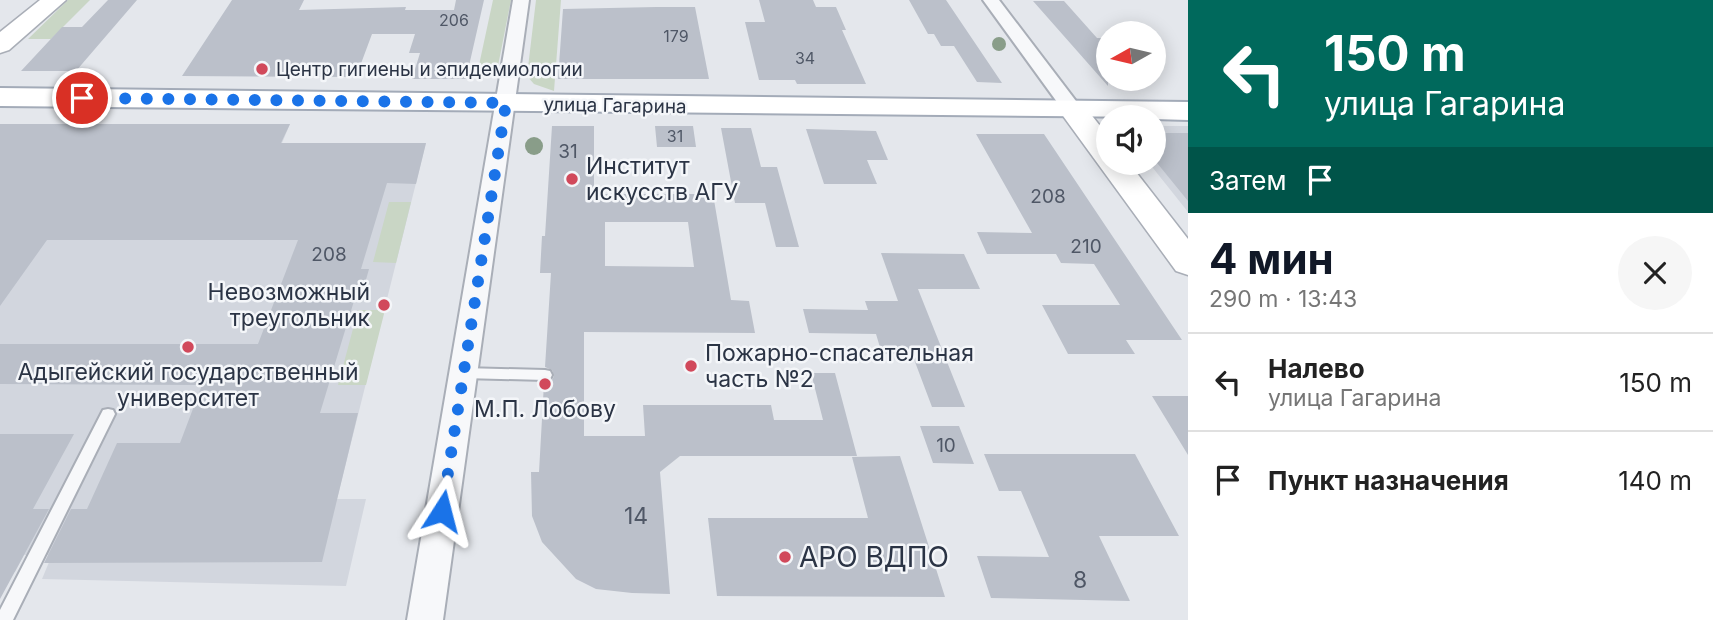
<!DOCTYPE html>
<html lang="ru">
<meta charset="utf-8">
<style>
body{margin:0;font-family:Inter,sans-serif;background:#f6f6f6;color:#222;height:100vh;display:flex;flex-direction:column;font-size:26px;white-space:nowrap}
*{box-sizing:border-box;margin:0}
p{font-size:23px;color:#767676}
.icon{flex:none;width:38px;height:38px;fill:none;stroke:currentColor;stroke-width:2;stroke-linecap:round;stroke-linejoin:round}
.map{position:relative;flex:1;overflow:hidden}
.side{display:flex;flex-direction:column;background:#fff;width:525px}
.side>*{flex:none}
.banner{background:#00695c;color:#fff;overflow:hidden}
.needle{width:46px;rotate:262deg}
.controls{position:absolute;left:1096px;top:21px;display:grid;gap:14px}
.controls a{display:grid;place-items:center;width:70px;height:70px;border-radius:50%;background:#fff;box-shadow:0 4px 18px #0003;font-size:35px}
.pin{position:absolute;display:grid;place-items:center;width:60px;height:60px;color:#fff;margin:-30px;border:4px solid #fff;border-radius:50%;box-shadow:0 2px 7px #0007}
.me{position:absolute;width:77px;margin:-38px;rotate:9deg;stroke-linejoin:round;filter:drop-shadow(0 0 5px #0008)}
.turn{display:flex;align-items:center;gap:24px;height:147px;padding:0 21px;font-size:32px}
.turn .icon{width:91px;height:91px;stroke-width:2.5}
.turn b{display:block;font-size:49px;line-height:60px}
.then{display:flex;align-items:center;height:66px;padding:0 21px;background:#0003;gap:14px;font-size:26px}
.round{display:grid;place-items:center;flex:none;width:74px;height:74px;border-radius:37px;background:#f6f6f6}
.summary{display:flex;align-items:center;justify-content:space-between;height:119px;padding:0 21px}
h1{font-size:42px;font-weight:700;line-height:52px;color:#111827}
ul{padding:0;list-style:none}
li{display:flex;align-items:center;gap:21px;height:98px;padding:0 21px;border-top:2px solid #e0e0e0}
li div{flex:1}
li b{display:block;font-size:26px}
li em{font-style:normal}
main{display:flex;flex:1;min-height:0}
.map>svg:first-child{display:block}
.built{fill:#d2d6de}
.green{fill:#c9d6c5}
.building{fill:#bbc0ca;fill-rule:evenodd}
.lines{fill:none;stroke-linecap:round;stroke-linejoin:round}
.lane-casing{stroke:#a9aeb7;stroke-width:4}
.street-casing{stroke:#a9aeb7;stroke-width:4}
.secondary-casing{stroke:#a9aeb7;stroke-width:3}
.primary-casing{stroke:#a3abb8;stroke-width:4}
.lane{fill:#f7f8fa;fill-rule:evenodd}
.street{fill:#f7f8fa;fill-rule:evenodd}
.secondary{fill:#fff;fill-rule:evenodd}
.primary{fill:#fff;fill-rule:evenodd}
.tree{fill:#899d89}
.route{stroke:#1a73e8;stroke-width:12;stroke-dasharray:0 21.6}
.poi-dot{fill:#d1495b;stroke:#f4f6f9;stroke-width:2.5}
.labels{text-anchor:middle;stroke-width:5;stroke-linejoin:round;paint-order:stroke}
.far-number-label{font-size:16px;fill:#4f5766}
.far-poi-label{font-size:19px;fill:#2b3445;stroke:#f4f6f9;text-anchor:start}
.far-street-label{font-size:19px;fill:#2b3445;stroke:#f4f6f9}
.number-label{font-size:19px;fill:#4f5766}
.poi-label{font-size:23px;fill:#2b3445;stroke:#f4f6f9;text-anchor:start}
.near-number-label{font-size:23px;fill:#4f5766}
.near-poi-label{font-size:28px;fill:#2b3445;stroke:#f4f6f9;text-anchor:start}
</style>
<main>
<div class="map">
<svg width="1188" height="620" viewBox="0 0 1188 620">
<rect width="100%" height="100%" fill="#e4e7ec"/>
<path class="built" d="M0 124H290L282 143H426L337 499H366L346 586 42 579 52 555H24L15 572H0Z
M1153 126H1188V212L1149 163H1153Z"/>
<path class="green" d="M68 0H90L51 39H28Z
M493 0H511L496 76 476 79Z
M536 0H561L554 91 534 84 527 76Z
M389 202H411L396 263 373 262Z
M358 310H385L366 385H338Z"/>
<path class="building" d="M108 0H137L76 71H21L62 27H82Z
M232 0H304L299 10 406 7 405 10H454L456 0H484L466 79H412L420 53H409L415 34H372L356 77 182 76Z
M759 0H813L816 7H836L846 30H842L866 84H797L795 80H759L745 22H765Z
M909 0H946L1002 83 977 82 954 46H941L934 34H928Z
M1033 1H1064L1097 38H1101L1108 46V86Z
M656 7H695L709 79H558L563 9Z
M0 124H290L281 143H426L416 184 387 183 361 269H369L360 301H354L320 413H358L322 562 44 563 71 509H87L117 443H180L202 385 0 384V344H258L298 240H47L0 306Z
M552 126H594V194H713L731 300 749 301 755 333 584 332V436H645L643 405H771L774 420H823L811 373H835L857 456H680L660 472 670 594 632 593 596 589 576 579 542 542 532 516 531 472H539L544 383 551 382 554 376 552 370 545 367 551 273H540L542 236H545ZM605 222H688L694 267 605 266Z
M655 126H693L696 147H657Z
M721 128H751L761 167H777L799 247H776L765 203H735Z
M806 129 876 131 888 160H867L877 184H824Z
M1153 133H1188V201L1153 158Z
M976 134H1044L1182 340H1126L1135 354H1068L1042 305H1120L1094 264 1061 263 1056 254H987L977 232 1032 233Z
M881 253 964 254 980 289H918L965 407H932L912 354H882L876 334 809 333 803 309 868 310 865 301H898Z
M1152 396H1188V455Z
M920 426H959L974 464 933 463Z
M0 434H74L33 509H49L0 599Z
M984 454H1135L1179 536H1099L1130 601 991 598 977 556 1049 557 1021 491H999Z
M900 456 945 597 717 596 708 518H868L852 457Z"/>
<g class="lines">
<defs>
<path id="lane" d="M463 368 545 370 550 371 552 375 550 379 545 380 463 378 458 377 456 373 458 369Z
M108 409 113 410 115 414 13 620H0V610L103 410Z"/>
<path id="street" d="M513 0H529L443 620H407Z
M983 0H999L1079 105 1082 109 1079 113H1065Z"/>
<path id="secondary" d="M40 0H66L9 50 0 53V32Z
M1072 101 1082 103 1108 136V163H1129L1188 239V275L1176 271 1058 109 1062 103Z"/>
<path id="primary" d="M0 88 1188 102V120L1153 119V117L0 106Z"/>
</defs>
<use href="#lane" class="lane-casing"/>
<use href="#street" class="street-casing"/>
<use href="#secondary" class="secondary-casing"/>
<use href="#primary" class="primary-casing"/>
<use href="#lane" class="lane"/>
<use href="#street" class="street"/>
<use href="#secondary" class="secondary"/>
<use href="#primary" class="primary"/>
</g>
<g class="tree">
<circle cx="999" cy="44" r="7"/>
<circle cx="534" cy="146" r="9"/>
</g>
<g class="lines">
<path class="route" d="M82 98 506 103 442 511"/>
</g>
<g class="poi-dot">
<circle cx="262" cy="69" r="7"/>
<circle cx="572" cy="179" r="7"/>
<circle cx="384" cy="305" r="7"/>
<circle cx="188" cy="347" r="7"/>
<circle cx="691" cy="366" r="7"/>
<circle cx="545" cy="384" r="7"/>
<circle cx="785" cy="557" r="7"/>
</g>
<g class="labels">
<g class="far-number-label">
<text x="454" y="26">206</text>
<text x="676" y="42">179</text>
<text x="805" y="64">34</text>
<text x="675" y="142">31</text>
</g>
<g class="far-poi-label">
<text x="276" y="76">Центр гигиены и эпидемиологии</text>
</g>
<g class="far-street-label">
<text transform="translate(615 105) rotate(1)" y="7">улица Гагарина</text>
</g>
<g class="number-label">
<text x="568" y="158">31</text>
<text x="1048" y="203">208</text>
<text x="1086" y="253">210</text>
<text x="329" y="261">208</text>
<text x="946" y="452">10</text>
</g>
<g class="poi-label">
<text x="586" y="174">Институт<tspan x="586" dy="26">искусств АГУ</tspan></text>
<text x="370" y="300" text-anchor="end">Невозможный<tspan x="370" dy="26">треугольник</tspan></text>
<text x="705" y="361">Пожарно-спасательная<tspan x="705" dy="26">часть №2</tspan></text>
<text x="188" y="380" text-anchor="middle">Адыгейский государственный<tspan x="188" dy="26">университет</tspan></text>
<text x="545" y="417" text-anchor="middle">М.П. Лобову</text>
</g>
<g class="near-number-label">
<text x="636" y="524">14</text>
<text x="1080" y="588">8</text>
</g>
<g class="near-poi-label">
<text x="799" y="567">АРО ВДПО</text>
</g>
</g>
</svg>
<div class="controls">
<a><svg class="needle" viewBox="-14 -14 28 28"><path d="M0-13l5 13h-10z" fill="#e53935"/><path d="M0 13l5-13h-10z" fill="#767676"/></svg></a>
<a><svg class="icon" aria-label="sound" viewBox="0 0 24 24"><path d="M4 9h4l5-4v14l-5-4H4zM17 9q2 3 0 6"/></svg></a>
</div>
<div class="pin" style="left:82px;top:98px;background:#d93025"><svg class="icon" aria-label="arrive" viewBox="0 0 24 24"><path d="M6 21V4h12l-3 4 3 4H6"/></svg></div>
<svg class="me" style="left:442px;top:511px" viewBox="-20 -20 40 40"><path d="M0-17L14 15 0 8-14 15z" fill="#1a73e8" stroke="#fff" stroke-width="4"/></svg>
</div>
<section class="side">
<div class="banner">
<div class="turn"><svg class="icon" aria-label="left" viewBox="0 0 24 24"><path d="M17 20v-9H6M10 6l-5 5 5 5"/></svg><div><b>150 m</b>улица Гагарина</div></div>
<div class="then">Затем<svg class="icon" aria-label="arrive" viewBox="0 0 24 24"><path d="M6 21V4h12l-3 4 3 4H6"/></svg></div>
</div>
<div class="summary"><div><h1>4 мин</h1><p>290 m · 13:43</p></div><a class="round"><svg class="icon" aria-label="close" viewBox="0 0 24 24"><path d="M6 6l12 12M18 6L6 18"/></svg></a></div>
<ul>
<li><svg class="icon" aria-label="left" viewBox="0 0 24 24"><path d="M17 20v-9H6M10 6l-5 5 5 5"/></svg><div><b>Налево</b><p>улица Гагарина</p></div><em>150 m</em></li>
<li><svg class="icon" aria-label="arrive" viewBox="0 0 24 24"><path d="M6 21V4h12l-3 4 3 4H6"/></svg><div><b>Пункт назначения</b></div><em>140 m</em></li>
</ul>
</section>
</main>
